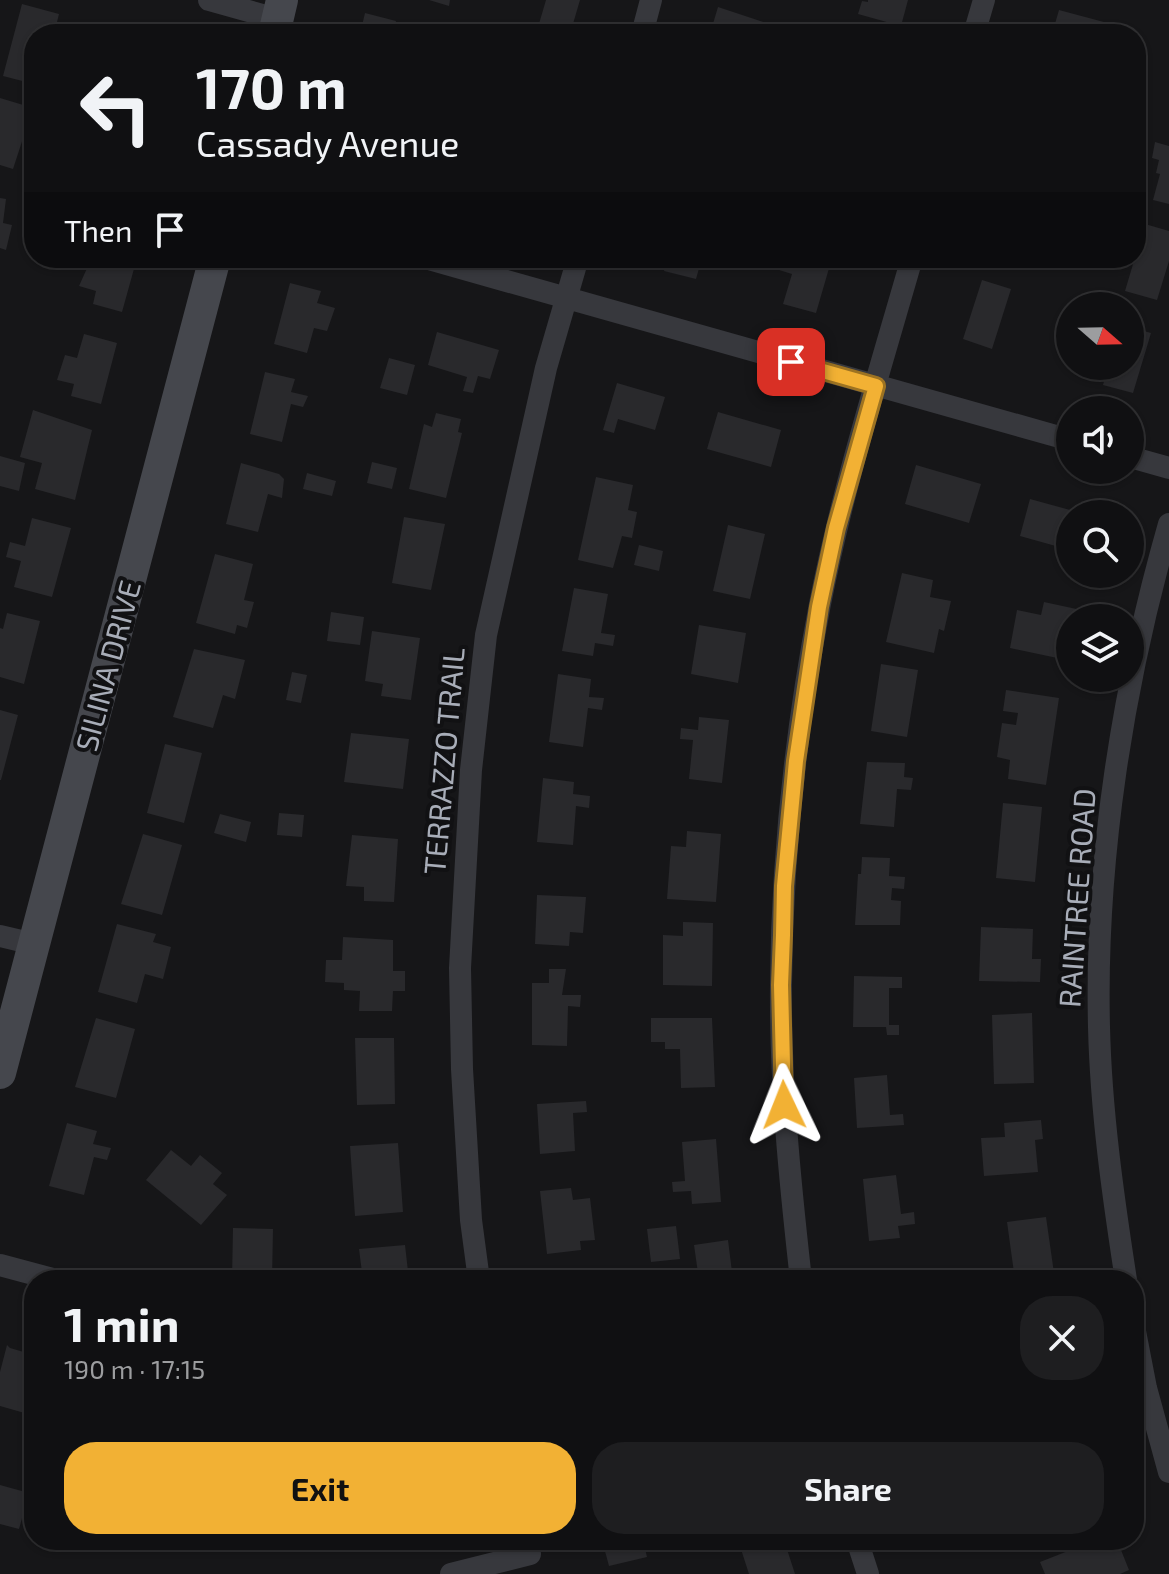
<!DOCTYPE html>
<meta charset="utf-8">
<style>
body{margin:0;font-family:"Exo 2",sans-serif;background:#1e1e20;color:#f1f3f6;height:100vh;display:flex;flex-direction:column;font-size:30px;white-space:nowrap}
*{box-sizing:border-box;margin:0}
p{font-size:26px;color:#9c9d9f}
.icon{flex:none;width:44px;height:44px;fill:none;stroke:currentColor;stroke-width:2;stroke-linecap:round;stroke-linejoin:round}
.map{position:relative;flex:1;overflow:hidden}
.details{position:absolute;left:24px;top:1270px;width:1120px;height:280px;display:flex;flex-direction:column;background:#101012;border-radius:32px;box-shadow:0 2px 6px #0004,0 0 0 2px #303032}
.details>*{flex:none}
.guide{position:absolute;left:24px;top:24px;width:1122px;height:244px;border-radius:32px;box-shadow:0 2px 6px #0004,0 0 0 2px #303032;background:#101012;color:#f1f3f6;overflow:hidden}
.needle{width:52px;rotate:110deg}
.fabs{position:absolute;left:1056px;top:292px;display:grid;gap:16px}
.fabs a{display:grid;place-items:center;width:88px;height:88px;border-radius:50%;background:#101012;box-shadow:0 2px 6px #0004,0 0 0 2px #303032;font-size:40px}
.pin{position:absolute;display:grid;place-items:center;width:68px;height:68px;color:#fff;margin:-34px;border-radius:16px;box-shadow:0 4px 12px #0006}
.me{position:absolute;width:88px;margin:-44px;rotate:358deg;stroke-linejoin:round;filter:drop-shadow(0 0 6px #0008)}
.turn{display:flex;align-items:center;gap:28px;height:168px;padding:0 40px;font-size:36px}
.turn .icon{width:104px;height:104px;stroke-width:2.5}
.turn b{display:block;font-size:56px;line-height:68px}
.then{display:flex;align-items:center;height:76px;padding:0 40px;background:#0003;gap:16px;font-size:30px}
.round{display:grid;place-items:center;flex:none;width:84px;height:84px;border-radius:32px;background:#1e1e20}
.overview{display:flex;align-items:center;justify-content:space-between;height:136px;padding:0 40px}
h1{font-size:48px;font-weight:700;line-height:60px}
.cta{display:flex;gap:16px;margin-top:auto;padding:16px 40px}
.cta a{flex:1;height:92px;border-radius:32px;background:#f2b134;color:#111;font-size:32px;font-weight:700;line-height:92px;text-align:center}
.cta a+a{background:#1e1e20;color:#f1f3f6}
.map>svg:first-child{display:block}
.building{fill:#29292c}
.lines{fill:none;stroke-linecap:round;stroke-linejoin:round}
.street{stroke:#37383d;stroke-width:22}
.secondary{stroke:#45474d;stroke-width:32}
.route-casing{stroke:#9d7322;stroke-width:20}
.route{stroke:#f2b134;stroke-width:14}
.labels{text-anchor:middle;stroke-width:8;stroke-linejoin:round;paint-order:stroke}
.street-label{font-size:30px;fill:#a8adb8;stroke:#111113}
</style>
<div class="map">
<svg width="1169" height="1574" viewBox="0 0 1169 1574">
<rect width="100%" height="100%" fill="#161618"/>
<path class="building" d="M429 0H450L449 6Z
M546 0H580L570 34H536Z
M868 0H908L901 26 858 14 862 1 868 2Z
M22 4 59 14 54 34H34V84L3 76Z
M718 7 766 23 763 34H715L716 28 712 27Z
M1059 10 1115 25 1113 34H1052Z
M365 13 396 21 393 34H360Z
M0 98 30 107 27 119 29 120 13 169 0 165Z
M1155 142 1169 146V204L1153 200 1160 174 1156 173 1159 160 1152 158Z
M0 198 6 199 3 223 12 225 6 250 0 248Z
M1145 224 1169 231V261L1157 300 1125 291Z
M101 258H137L122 312 93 304 96 291 79 286 88 266 97 269Z
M667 258H702L696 279 664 271Z
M783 258H832L816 313 783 304 792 274 779 270Z
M982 280 1011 289 992 349 963 339Z
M290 283 321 291 317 303 335 308 327 331 314 328 307 353 274 344Z
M1130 327 1151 333 1133 393 1103 385 1105 378 1082 371 1083 366H1130Z
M437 332 499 350 490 379 478 376 473 393 463 391 467 377 428 365Z
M84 334 117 343 101 404 71 396 74 384 57 380 65 355 77 358Z
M389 358 415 365 407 395 380 388Z
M265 372 295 379 291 392 308 396 303 407 291 404 282 442 250 434Z
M617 383 665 397 655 430 618 419 614 433 603 430Z
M33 410 92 430 75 500 35 489 42 463 20 457Z
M718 412 781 430 771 467 707 449Z
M436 413 461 419 458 432 462 433 446 498 409 489 424 424 432 427Z
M0 456 25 463 19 491 0 486Z
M372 462 397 468 392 489 367 483Z
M241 463 279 474 284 479 282 498 268 494 258 532 226 524Z
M916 465 981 484 969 523 905 504Z
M307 473 336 481 332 496 303 489Z
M596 477 633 485 628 510 637 512 632 538 622 536 613 568 578 560Z
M1030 499 1081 513 1070 514V550L1020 536Z
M404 517 445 524 431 590 392 583Z
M32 518 71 528 52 597 14 587 21 561 6 557 10 542 25 546Z
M728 525 765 534 750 599 713 591Z
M639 545 663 551 659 571 634 565Z
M215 554 253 564 244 600 254 602 247 628 237 625 235 634 196 623Z
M902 573 933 580 930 597 951 601 944 631 939 629 934 653 886 642Z
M574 588 608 594 601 633 615 635 613 646 595 643 593 656 562 651Z
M1044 602 1081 610 1080 618H1070L1062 659 1010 648 1017 610 1041 615Z
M331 612 364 617 360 645 327 641Z
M7 613 40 621 24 684 0 677V628L3 629Z
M699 625 746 633 738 683 691 674Z
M372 631 420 638 411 700 381 696 383 684 365 681Z
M194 649 245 660 235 699 223 695 213 728 173 717Z
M881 664 918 670 907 737 871 731Z
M292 672 307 675 301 703 286 700Z
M558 674 591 679 589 697 604 698 602 710 588 708 583 747 549 742Z
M1006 690 1059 698 1046 785 1008 779 1010 760 997 757 1002 723 1016 725 1018 713 1003 711Z
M0 710 18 715 1 780H0Z
M699 717 729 720 722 783 689 779 693 740 680 739 681 728 698 730Z
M351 733 409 739 403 789 344 782Z
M165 744 202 753 184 823 147 813Z
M867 762 905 763 904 777 913 778 911 790 897 789 894 827 860 824Z
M543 778 574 782 573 794 590 796 589 808 576 806 573 845 537 842Z
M1003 803 1042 807 1035 882 996 878Z
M279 813 304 815 302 837 277 835Z
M220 814 251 822 246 842 214 833Z
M687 831 721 834 716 902 667 899 671 846 686 847Z
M143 834 182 845 162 915 121 904Z
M352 835 398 839 394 902 364 901V887L346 886Z
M862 857 890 858 889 876 905 877 904 889 892 888 891 900 901 901 900 925H855L858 874H861Z
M537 895 586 897 583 933 570 932 569 946 535 944Z
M683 922 713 923 712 986 663 985V935L683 936Z
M117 924 156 934 153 942 171 947 163 979 145 974 137 1003 98 992Z
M981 927 1033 929 1032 959H1041L1040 982 979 981Z
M343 937 393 940V971H405V991H393L392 1011H359L360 991 344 990V983L325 982 326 960H342Z
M549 969H566L562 995H581L580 1007 568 1006 567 1046 532 1045V983H549Z
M854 976 902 977V988H889V1025H899V1035H887L886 1027H853Z
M1032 1013 1034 1083 994 1084 992 1015Z
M96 1018 135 1029 116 1098 75 1087Z
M651 1018H712L715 1087 681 1088 680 1049H665V1042H651Z
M355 1038H394L395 1104 357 1105Z
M887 1075 890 1115 903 1114 904 1125 857 1128 854 1078Z
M586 1101 587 1112 573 1113 575 1151 540 1154 537 1104Z
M1041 1120 1043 1139 1035 1140 1038 1172 984 1176 981 1138 1005 1137 1004 1123Z
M67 1123 97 1131 93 1144 111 1148 107 1160 94 1157 84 1195 49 1186Z
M716 1139 721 1202 692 1204 691 1191 673 1192 672 1182 685 1181 682 1142Z
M398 1143 403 1212 355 1216 350 1146Z
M171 1150 191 1166 200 1155 222 1173 213 1184 227 1195 201 1225 146 1180Z
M896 1175 901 1214 914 1212 915 1224 898 1226 900 1238 869 1241 863 1179Z
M571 1188 573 1200 590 1198 595 1240 580 1241 581 1250 547 1254 540 1191Z
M1046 1217 1055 1280H1015L1007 1222Z
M676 1226 680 1259 651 1262 647 1229Z
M233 1228 273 1229 272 1280H232Z
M728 1240 733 1280H699L694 1245Z
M405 1245 409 1280H363L359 1249Z
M908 1276 909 1280H889V1278Z
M7 1345 10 1348 34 1355V1392L28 1414 0 1406V1372Z
M0 1485 29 1493 19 1529 0 1524Z
M88 1540H123L122 1547Z
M164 1540H236V1548H165Z
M602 1540H643L647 1557 609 1566Z
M738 1540H784L795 1574H749Z
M1045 1540H1078L1049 1551Z
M1096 1540H1117L1129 1570 1120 1574H1045L1040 1562Z"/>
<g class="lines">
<path class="street" d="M209 0 277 19
M642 34 651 0
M974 34 984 0
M425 258 1070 440
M1130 457 1169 468
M0 936 34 944
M0 1265 56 1280
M479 1280 471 1220 462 1069 460 968 471 770 486 635 546 368 578 258
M801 1280C790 1182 780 1083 781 984 782 857 796 728 820 604 843 487 879 373 912 258
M1126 1280C1113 1196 1101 1111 1099 1027 1095 859 1123 685 1169 524
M1134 1326 1146 1388 1169 1472
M857 1540 868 1574
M451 1574 530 1554"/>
<path class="secondary" d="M274 34 282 0
M0 1073 215 258"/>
</g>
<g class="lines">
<defs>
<path id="route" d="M784 1105 781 985 783 935 784 886 796 761 819 607 836 528 876 386 791 362"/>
</defs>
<use href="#route" class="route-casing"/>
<use href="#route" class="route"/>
</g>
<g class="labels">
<g class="street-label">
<text transform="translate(109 666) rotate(-75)" y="10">SILINA DRIVE</text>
<text transform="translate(445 761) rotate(-85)" y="10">TERRAZZO TRAIL</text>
<text transform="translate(1078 898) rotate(-86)" y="10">RAINTREE ROAD</text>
</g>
</g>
</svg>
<div class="fabs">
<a><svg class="needle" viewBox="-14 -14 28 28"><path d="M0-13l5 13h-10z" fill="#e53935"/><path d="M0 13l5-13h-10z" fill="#9c9d9f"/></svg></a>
<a><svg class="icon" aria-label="sound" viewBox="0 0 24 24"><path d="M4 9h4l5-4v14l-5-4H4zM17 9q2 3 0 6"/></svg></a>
<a><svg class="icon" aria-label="search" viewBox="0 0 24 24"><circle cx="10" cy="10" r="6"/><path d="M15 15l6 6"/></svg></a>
<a><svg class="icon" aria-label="layers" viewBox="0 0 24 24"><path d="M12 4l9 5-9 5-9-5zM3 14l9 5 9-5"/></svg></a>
</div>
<div class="pin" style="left:791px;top:362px;background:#d93025"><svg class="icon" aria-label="arrive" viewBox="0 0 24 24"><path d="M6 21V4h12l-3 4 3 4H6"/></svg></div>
<svg class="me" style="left:784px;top:1105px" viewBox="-20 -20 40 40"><path d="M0-17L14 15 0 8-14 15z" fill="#f2b134" stroke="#fff" stroke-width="4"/></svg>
<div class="guide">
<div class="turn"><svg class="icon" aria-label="left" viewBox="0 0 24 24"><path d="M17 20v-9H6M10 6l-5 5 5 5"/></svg><div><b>170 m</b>Cassady Avenue</div></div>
<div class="then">Then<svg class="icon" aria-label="arrive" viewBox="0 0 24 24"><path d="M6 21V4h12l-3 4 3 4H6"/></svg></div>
</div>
<section class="details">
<div class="overview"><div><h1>1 min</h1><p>190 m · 17:15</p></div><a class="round"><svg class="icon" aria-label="close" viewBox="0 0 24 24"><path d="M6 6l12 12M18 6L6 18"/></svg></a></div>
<div class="cta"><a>Exit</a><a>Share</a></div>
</section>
</div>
